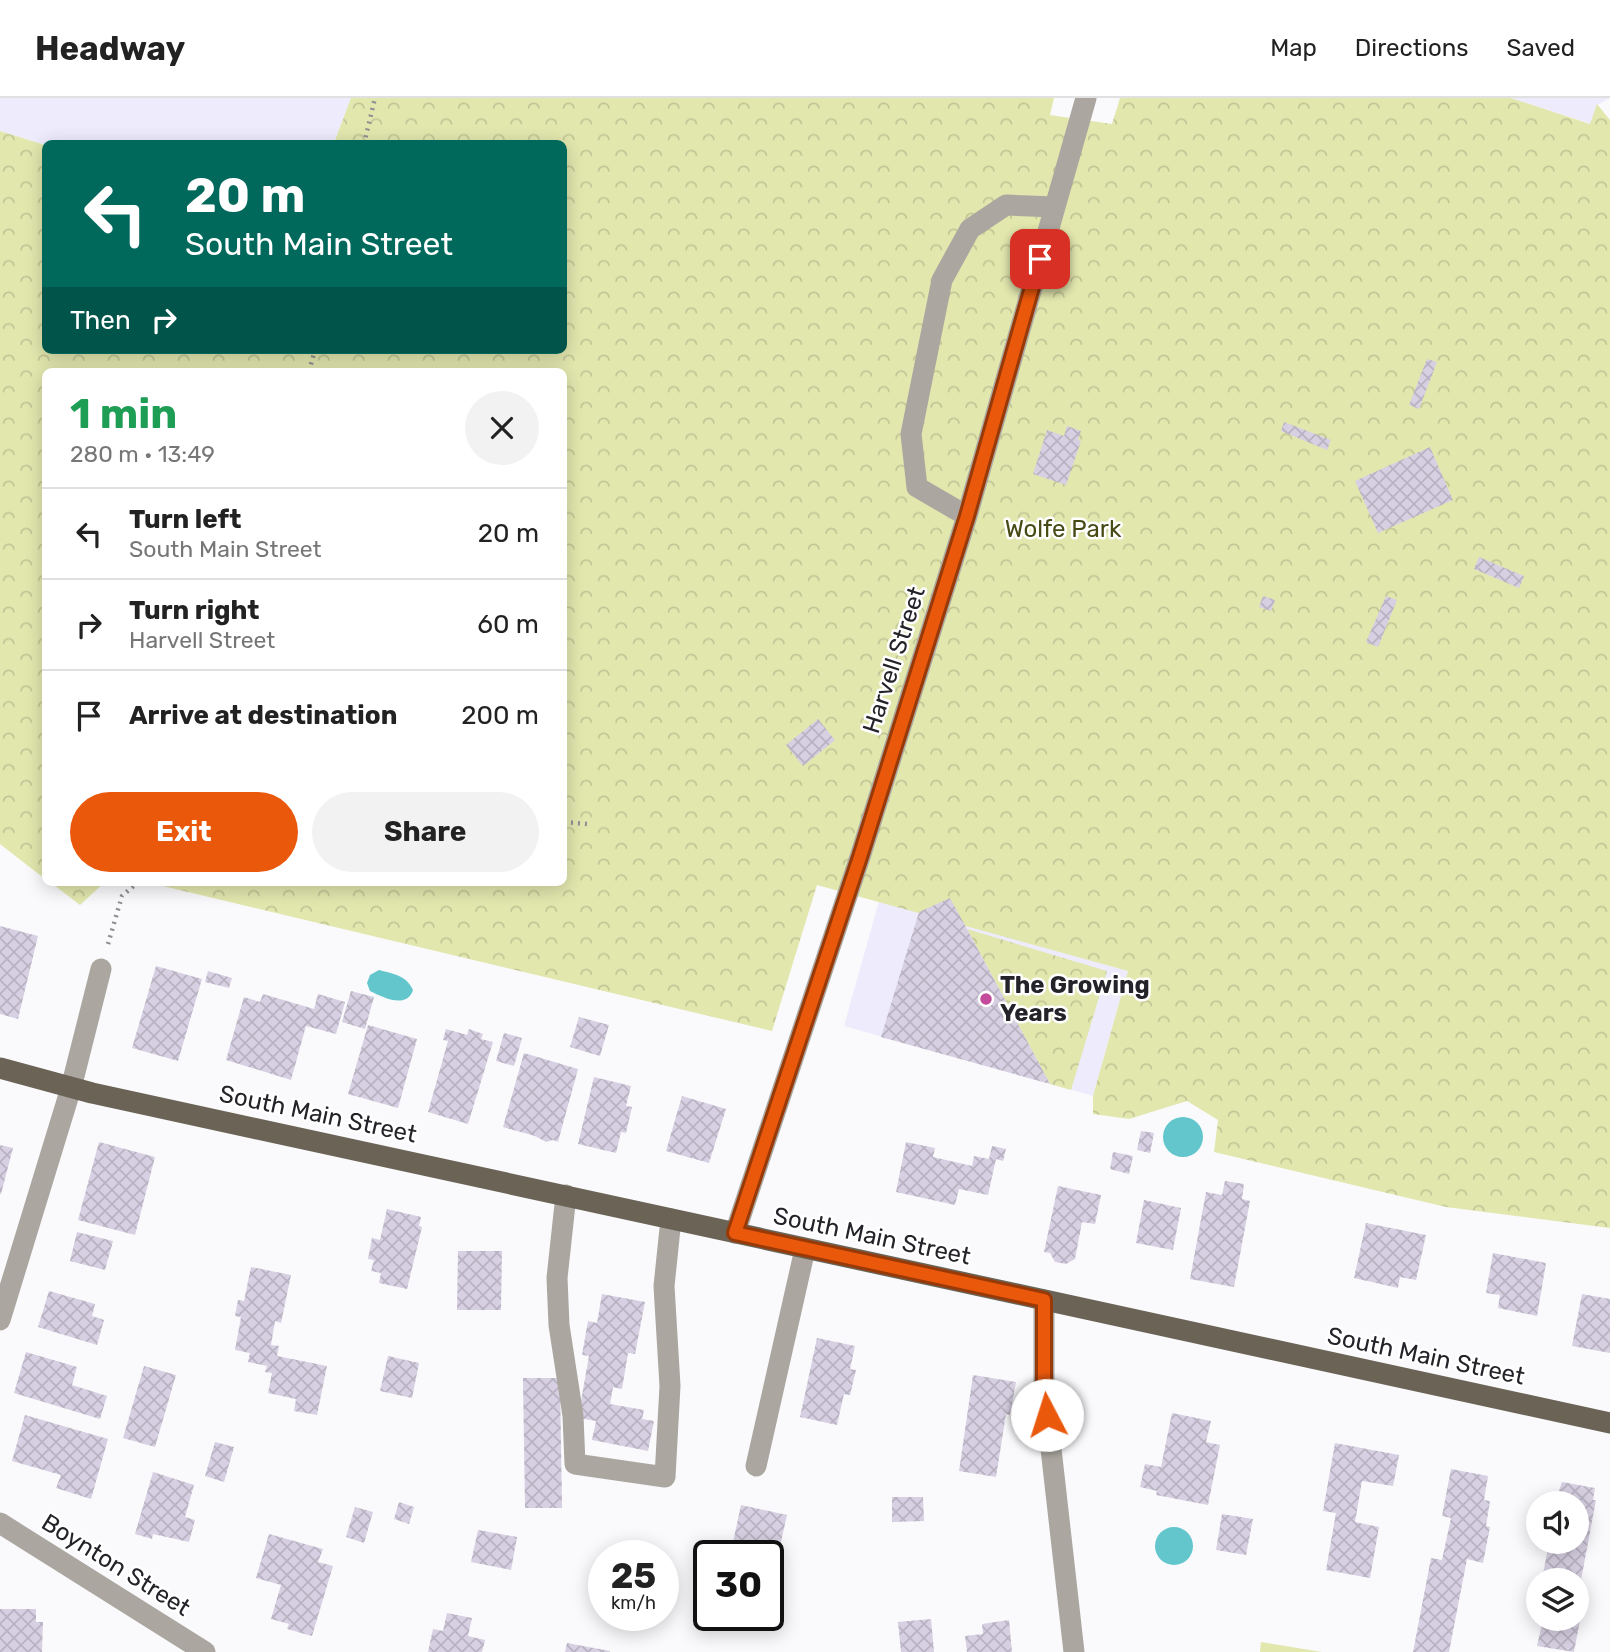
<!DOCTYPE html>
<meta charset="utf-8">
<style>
body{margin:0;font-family:Rubik,sans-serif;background:#f2f2f2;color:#222;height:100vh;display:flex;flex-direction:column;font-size:26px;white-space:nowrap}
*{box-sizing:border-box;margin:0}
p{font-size:23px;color:#767676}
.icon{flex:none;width:38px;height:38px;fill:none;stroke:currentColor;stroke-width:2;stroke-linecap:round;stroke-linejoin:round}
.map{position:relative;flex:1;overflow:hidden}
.details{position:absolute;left:42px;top:270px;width:525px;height:518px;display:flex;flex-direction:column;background:#fff;border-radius:10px;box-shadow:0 4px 18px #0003}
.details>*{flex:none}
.hud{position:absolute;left:42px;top:42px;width:525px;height:214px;border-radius:10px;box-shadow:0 4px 18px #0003;background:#00695c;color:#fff;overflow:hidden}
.fabs{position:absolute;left:1526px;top:1393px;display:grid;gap:14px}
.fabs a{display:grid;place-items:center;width:63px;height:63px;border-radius:50%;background:#fff;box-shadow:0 4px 18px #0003;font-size:35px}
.speed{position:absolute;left:588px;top:1442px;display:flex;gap:14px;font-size:35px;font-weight:700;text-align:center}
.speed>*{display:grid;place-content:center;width:91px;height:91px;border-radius:50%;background:#fff;box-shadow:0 4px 18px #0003;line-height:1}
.speed small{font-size:18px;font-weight:400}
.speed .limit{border:4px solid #111;border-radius:10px;background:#fff;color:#111}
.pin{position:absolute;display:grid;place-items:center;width:60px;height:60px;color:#fff;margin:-30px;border-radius:14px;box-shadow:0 4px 10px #0006}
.me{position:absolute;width:77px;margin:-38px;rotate:355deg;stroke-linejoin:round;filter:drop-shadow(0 0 5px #0008)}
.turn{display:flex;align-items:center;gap:24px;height:147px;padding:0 28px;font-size:32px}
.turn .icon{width:91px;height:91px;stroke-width:2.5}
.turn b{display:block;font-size:49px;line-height:60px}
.then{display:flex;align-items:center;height:66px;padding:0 28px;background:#0003;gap:14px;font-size:26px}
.round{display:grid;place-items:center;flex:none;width:74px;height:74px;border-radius:37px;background:#f2f2f2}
.headline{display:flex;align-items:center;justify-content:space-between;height:119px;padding:0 28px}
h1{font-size:42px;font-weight:700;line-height:52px;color:#1e9e55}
.button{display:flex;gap:14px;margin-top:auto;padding:14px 28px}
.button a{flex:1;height:80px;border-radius:42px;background:#ea580c;color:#fff;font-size:28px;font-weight:700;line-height:80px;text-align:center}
.button a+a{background:#f2f2f2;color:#222}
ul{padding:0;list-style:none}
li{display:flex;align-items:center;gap:21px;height:91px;padding:0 28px;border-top:2px solid #e0e0e0}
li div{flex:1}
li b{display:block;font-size:26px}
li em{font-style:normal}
header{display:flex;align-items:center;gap:42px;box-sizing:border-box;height:98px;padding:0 35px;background:#fff;border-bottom:2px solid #e0e0e0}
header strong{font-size:33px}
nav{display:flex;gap:38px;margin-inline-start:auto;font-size:24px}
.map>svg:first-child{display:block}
.built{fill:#eeecfc}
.grass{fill:#e2e7ae}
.forest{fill:url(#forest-crowns)}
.water{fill:#62c6cc}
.building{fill:url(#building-cross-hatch)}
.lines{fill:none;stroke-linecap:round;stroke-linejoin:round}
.path{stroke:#8f8f93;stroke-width:4.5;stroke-dasharray:2 5;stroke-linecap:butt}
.minor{stroke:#aba7a0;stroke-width:21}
.major{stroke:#6a6356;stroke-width:21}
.route-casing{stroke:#983908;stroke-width:18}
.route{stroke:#ea580c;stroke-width:12}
.poi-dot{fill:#c44a9b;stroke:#fff;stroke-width:2.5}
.labels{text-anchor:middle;stroke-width:5;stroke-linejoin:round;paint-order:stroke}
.park-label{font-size:24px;fill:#474a14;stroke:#fff}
.street-label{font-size:24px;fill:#242329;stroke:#fff}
.poi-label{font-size:24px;font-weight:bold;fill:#242329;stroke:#fff;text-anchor:start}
</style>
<header>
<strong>Headway</strong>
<nav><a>Map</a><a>Directions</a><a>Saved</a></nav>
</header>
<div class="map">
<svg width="1610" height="1554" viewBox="0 0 1610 1554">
<defs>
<pattern id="forest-crowns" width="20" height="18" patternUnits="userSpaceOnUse" patternTransform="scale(1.75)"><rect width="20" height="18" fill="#e2e7ae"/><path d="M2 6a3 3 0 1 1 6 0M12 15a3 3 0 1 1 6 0" fill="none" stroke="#c2c696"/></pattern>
<pattern id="building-cross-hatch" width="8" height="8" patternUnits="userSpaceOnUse" patternTransform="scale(1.75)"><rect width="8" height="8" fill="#d7d0e2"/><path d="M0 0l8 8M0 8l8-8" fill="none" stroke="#b8b2c2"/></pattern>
</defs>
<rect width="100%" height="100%" fill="#fafafd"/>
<path class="built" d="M0 0H351L334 45 45 47 0 33Z
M1511 0H1610L1597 7 1591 26Z
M879 803 1128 873 1093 998 844 928Z"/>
<path class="grass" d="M1261 1544 1322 1554H1260Z"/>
<path class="forest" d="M351 0H1054L1050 17 1112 26 1120 0H1511L1590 26 1597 6 1610 22V1130L1446 1109 1214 1054 1218 1022 1187 1003 1129 1021 1093 1016V998L1128 873 817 787 772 933 146 784H564V273H46L45 781 0 746V33L45 47 46 252H564V46L334 45Z
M50 784H105L80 807Z
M967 831 1107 873 1071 992 1050 986Z"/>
<path class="water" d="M379 872C394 876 406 877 413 892 407 911 384 900 370 893L367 885 370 877Z
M1163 1039a20 20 0 1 1 40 0a20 20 0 1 1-40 0Z
M1155 1448a19 19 0 1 1 38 0a19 19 0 1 1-38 0Z"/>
<path class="building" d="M1427 261 1437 264 1419 311 1409 307Z
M1284 324 1331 342 1327 352 1281 333Z
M1067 328 1081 333 1078 342 1081 343 1066 387 1033 376 1047 332 1064 338Z
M1430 349 1453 402 1378 435 1355 383Z
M1479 459 1524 478 1519 490 1474 471Z
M1263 498 1275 502 1271 513 1259 509Z
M1386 498 1397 502 1378 549 1366 544Z
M818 621 835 642 803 668 786 647Z
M950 800 967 831 1050 986 881 939 919 814Z
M0 828 38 838 18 921 0 916Z
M156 868 202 881 178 963 132 950Z
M208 873 232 880 229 890 205 884Z
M351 893 374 899 365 931 342 924Z
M263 896 314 911 318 896 345 904 336 936 306 928 291 982 226 962 244 899 260 904Z
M579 919 609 927 600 958 570 949Z
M368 927 417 941 398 1010 348 996Z
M446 931 467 937 469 931 483 936 481 941 493 944 468 1026 428 1014 448 943 443 942Z
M504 935 522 940 514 968 496 963Z
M524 955 578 971 558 1044 553 1042 546 1044 535 1038 503 1029Z
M594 979 631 988 626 1008 632 1009 626 1035 621 1034 616 1055 578 1046Z
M682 998 726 1011 709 1065 666 1053Z
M1141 1033 1154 1035 1150 1055 1137 1052Z
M99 1044 155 1059 135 1137 78 1122Z
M906 1044 935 1050 933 1059 972 1068 974 1058 989 1061 992 1048 1006 1051 1003 1063 996 1061 988 1097 959 1091 955 1107 896 1094Z
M0 1047 13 1050 1 1096H0Z
M1113 1054 1133 1058 1129 1076 1110 1071Z
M1225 1083 1244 1086 1242 1101 1250 1103 1234 1189 1190 1181 1206 1094 1222 1097Z
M1058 1088 1101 1097 1095 1126 1082 1124 1075 1161 1066 1166 1055 1164 1050 1155 1044 1154Z
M1144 1102 1181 1110 1173 1152 1136 1145Z
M387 1111 421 1119 419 1128 422 1129 407 1191 379 1185 381 1175 371 1173 374 1162 368 1161 372 1140 380 1142Z
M1366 1125 1426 1137 1416 1182 1400 1179 1398 1190 1354 1180Z
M77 1134 113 1143 105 1172 70 1163Z
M458 1153H502L501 1212H457Z
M1493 1155 1546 1165 1537 1218 1498 1210 1500 1197 1486 1195Z
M251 1169 291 1177 281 1225 275 1223 271 1247 279 1248 277 1258 327 1268 317 1317 294 1313 296 1301 268 1295 272 1275 265 1274 267 1268 248 1264 250 1255 235 1252 241 1219 235 1218 238 1202 244 1203Z
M49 1193 95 1206 92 1218 104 1222 97 1247 38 1229Z
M602 1196 645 1204 635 1256 628 1255 622 1291 613 1289 610 1306 644 1312 642 1321 654 1323 648 1353 592 1342 596 1323 578 1320 589 1258 582 1257 588 1223 597 1225Z
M1582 1196 1610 1201V1255L1572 1248Z
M817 1240 855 1248 850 1271 856 1272 850 1297 844 1296 837 1327 800 1319Z
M26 1254 77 1269 72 1287 107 1298 100 1321 14 1295Z
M388 1258 419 1265 412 1300 380 1293Z
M144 1268 176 1277 155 1349 123 1340Z
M973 1277 1016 1284 1010 1317 1006 1316 996 1379 959 1373Z
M523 1280H560L562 1410H525Z
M1172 1315 1211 1323 1206 1344 1220 1347 1208 1407 1156 1397 1157 1393 1140 1389 1145 1366 1161 1369Z
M25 1317 108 1341 91 1401 56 1390 61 1377 12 1363Z
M215 1344 234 1349 224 1384 205 1378Z
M1335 1345 1399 1357 1393 1388 1362 1383 1355 1424 1379 1429 1370 1480 1326 1472 1336 1415 1323 1413Z
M1451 1371 1488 1378 1484 1402 1490 1403 1486 1428 1490 1429 1483 1465 1467 1461 1449 1554H1413L1431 1460 1442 1462 1451 1420 1442 1418Z
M153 1374 194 1387 185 1419 195 1422 189 1444 153 1436 152 1441 135 1436Z
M1562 1384 1595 1390 1593 1402H1596L1581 1482 1565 1479V1482H1542L1549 1444H1577V1405H1555Z
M892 1399H923L924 1423 892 1424Z
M399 1404 414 1409 409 1426 394 1421Z
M741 1407 787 1417 769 1497 768 1458H730Z
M355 1409 373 1414 364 1445 346 1439Z
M1222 1416 1253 1421 1246 1457 1216 1452Z
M478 1432 517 1439 511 1472 471 1464Z
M269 1436 323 1451 318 1464 333 1468 312 1538 287 1531 289 1526 271 1521 281 1487 256 1480Z
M1577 1505 1583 1506 1574 1554 1537 1548 1543 1521H1577Z
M0 1511H36V1524H43L42 1554H0Z
M447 1515 472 1520 468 1538 485 1542 482 1554H428L433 1531 443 1533Z
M931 1521 934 1554H901L898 1524Z
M1009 1522 1012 1554H967L965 1538 983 1536 982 1526Z
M567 1545 610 1553V1554H565Z"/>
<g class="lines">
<path class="path" d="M364 46 375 0
M309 273 315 252
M564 724 587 726
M108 846 122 798 138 784"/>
<path class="minor" d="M967 418 917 389 911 336 942 182 970 131 1006 107 1055 109
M566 1097 557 1180 559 1227 573 1318 575 1366 665 1379 670 1288 664 1188 671 1121
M735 1135 860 759 967 418 1086 0
M1044 1202V1289L1074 1554
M0 1222 71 990 101 871
M756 1368 805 1151
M0 1425 205 1554"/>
<path class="major" d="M0 970 92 995 1610 1325"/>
</g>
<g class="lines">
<defs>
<path id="route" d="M1040 161 967 418 860 759 735 1135 1044 1202V1289L1047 1317"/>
</defs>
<use href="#route" class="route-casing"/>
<use href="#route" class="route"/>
</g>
<circle class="poi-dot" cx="986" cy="901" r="7"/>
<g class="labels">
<g class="park-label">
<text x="1063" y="439">Wolfe Park</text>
</g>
<g class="street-label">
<text transform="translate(894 562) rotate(-72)" y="8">Harvell Street</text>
<text transform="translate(318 1016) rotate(12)" y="8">South Main Street</text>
<text transform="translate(872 1138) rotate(12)" y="8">South Main Street</text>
<text transform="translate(1426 1258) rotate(12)" y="8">South Main Street</text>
<text transform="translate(116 1467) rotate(32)" y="8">Boynton Street</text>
</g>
<g class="poi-label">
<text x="1000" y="895">The Growing<tspan x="1000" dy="28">Years</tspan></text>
</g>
</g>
</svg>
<div class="fabs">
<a><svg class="icon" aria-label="sound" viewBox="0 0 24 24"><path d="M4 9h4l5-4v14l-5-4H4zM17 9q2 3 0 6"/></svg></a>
<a><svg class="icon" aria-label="layers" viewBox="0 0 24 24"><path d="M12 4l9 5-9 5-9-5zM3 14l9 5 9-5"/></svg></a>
</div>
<div class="speed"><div>25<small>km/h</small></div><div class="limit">30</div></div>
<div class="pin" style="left:1040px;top:161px;background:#d93025"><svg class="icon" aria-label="arrive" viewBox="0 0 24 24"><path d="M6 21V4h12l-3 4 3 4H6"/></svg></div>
<svg class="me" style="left:1047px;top:1317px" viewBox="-20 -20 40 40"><circle r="19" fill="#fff"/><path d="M0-13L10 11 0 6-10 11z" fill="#ea580c"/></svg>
<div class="hud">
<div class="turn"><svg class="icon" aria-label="left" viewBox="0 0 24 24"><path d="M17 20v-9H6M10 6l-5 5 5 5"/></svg><div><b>20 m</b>South Main Street</div></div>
<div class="then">Then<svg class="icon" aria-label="right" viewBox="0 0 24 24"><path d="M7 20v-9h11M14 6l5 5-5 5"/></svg></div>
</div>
<section class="details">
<div class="headline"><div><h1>1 min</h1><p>280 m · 13:49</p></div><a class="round"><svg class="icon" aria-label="close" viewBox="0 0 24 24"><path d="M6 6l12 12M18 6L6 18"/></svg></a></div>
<ul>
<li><svg class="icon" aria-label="left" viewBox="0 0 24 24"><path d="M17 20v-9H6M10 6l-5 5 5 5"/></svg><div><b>Turn left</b><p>South Main Street</p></div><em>20 m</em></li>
<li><svg class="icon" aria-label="right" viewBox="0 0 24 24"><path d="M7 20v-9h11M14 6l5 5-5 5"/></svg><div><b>Turn right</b><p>Harvell Street</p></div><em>60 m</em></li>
<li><svg class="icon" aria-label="arrive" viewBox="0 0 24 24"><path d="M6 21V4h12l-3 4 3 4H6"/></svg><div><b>Arrive at destination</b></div><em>200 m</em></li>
</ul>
<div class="button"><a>Exit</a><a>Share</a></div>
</section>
</div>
